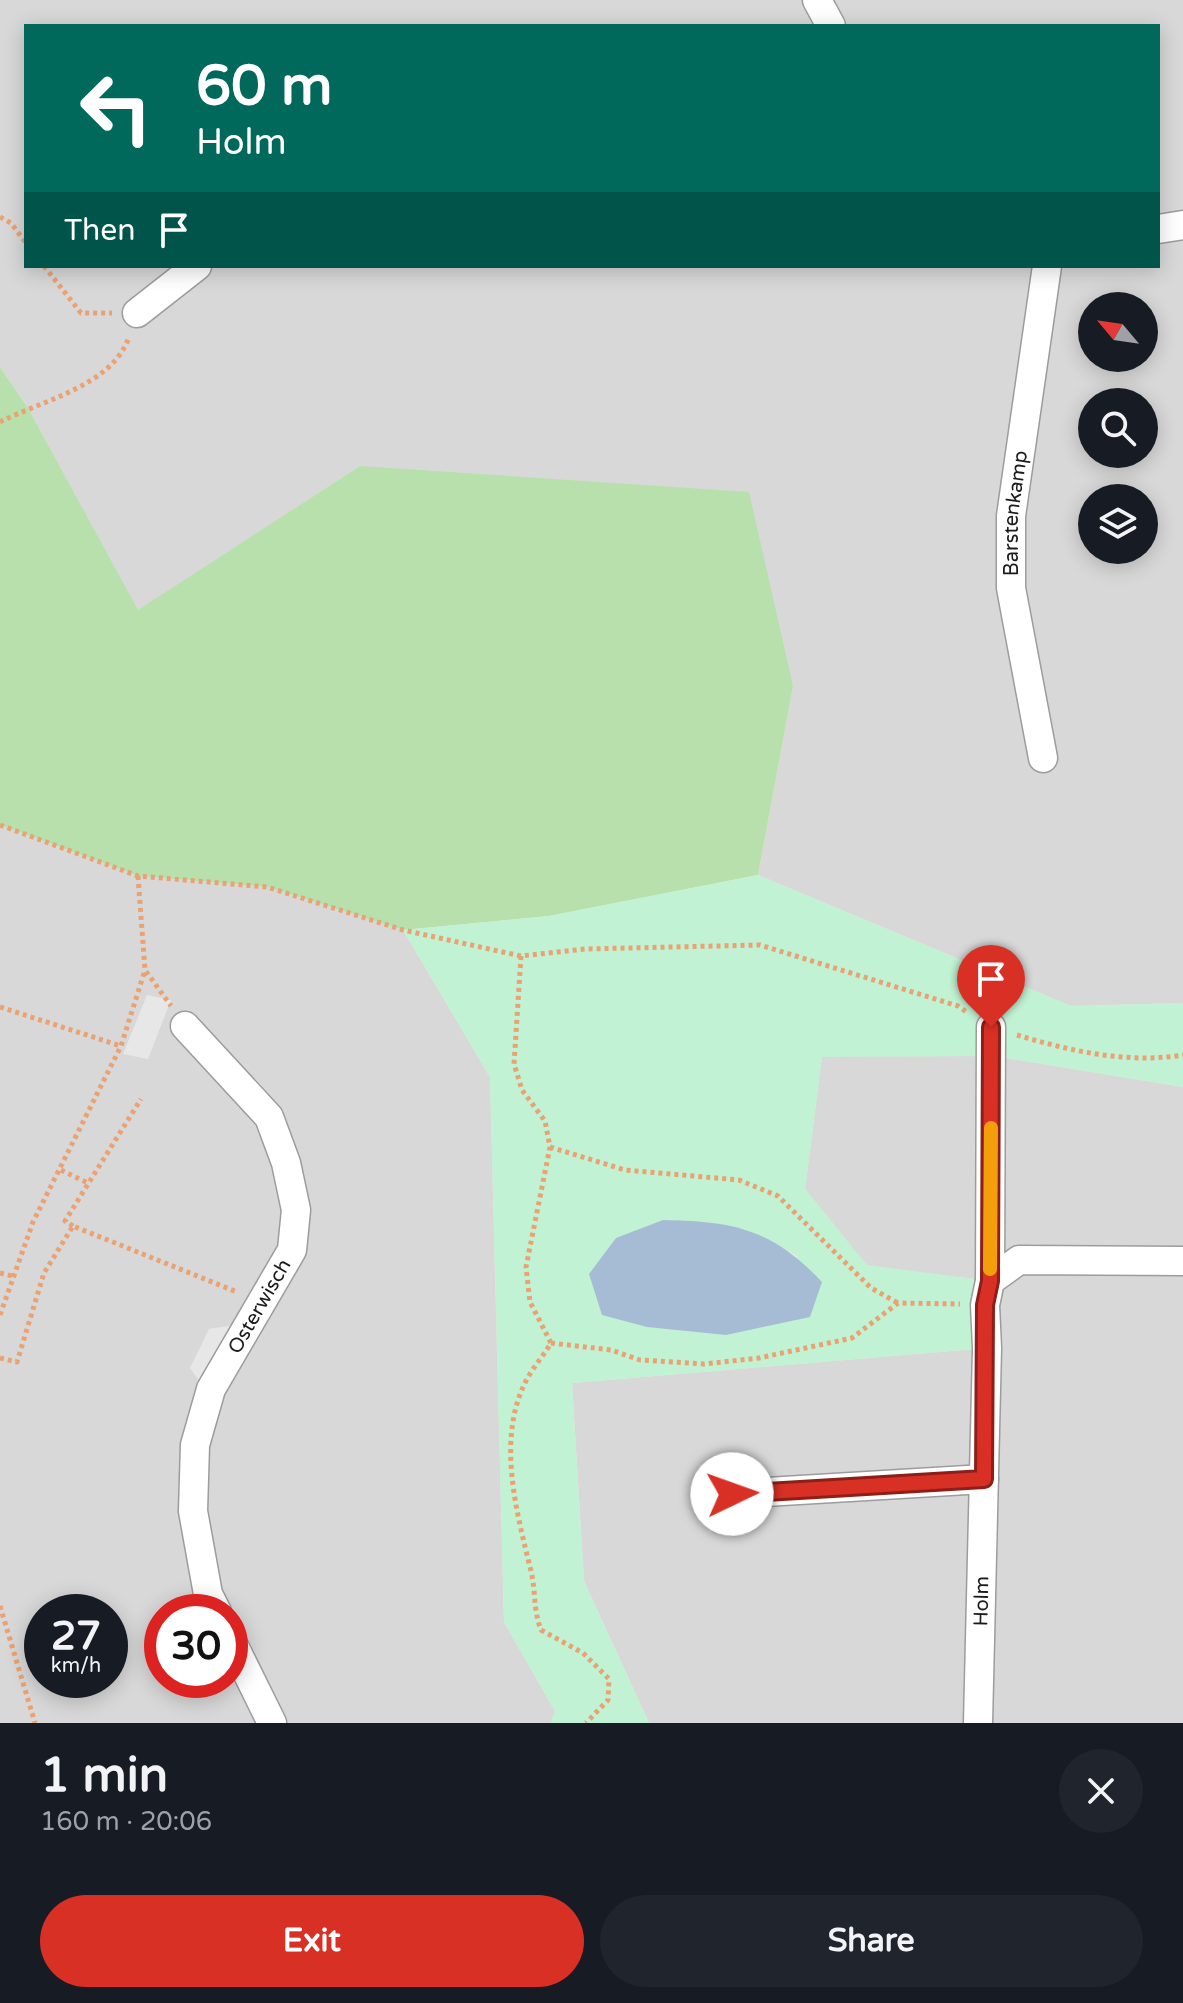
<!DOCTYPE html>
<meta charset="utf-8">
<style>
body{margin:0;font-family:"Varela Round",sans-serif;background:#20242c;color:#f1f3f6;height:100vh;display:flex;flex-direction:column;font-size:30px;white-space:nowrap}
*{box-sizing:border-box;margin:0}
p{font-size:26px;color:#9ea1a6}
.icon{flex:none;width:44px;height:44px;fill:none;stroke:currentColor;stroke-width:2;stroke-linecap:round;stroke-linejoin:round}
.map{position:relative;height:1723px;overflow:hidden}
.side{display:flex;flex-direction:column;background:#171b24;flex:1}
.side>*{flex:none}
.guide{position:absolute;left:24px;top:24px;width:1136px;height:244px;border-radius:0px;box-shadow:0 4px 20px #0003;background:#00695c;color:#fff;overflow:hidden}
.needle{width:52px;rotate:299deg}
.fabs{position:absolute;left:1078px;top:292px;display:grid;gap:16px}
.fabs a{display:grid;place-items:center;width:80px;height:80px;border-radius:50%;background:#171b24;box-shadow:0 4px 20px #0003;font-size:40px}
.speed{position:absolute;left:24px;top:1594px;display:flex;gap:16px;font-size:40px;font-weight:700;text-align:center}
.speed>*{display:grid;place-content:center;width:104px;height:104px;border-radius:50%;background:#171b24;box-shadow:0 4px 20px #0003;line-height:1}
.speed small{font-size:20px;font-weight:400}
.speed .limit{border:12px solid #d22;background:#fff;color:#111}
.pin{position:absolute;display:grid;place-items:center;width:68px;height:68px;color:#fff;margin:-82px -34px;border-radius:50% 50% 50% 0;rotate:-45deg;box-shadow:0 0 8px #0007}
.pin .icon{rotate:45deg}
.me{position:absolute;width:88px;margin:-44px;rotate:87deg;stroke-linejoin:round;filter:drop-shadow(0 0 6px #0008)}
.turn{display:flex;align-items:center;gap:28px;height:168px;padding:0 40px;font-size:36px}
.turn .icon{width:104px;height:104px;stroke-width:2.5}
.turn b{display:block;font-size:56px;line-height:68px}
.then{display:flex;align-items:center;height:76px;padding:0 40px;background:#0003;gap:16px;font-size:30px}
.round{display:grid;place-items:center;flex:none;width:84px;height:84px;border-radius:42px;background:#20242c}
.headline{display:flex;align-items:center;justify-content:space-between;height:136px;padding:0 40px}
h1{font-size:48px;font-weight:800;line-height:60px}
.primary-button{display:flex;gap:16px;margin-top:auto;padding:16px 40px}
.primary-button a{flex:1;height:92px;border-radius:48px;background:#d93025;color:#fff;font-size:32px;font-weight:800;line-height:92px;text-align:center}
.primary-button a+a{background:#20242c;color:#f1f3f6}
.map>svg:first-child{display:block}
.residential{fill:#d9d8d8;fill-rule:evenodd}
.grass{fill:#b7e0ac}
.park{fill:#c1f2d3;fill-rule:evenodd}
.parking{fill:#e7e7e7}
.water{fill:#a6bcd4}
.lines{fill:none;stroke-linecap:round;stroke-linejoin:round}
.minor-casing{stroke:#9c9c9c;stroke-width:31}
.path{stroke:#e9a274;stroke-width:5;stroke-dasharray:4 4;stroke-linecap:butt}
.minor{stroke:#fff;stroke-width:28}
.route-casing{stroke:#8d1f18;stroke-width:20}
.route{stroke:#d93025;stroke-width:14}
.slow{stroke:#f59e0b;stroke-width:14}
.labels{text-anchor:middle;stroke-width:6;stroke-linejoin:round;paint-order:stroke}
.street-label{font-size:20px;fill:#1b1b1b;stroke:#fff}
</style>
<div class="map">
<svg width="1183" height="1723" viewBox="0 0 1183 1723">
<rect width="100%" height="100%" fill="#ebebe1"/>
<path class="residential" d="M0 0H1183V1003L1071 1006 758 875 793 686 360 466 138 611 28 408 0 367ZM26 26H1158V266H26ZM1092 306H1144V358H1092ZM1092 402H1144V454H1092ZM1092 498H1144V550H1092Z
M0 825 138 876 267 887 403 930 490 1077 504 1622 555 1711 551 1723H0ZM42 1612H110V1680H42ZM162 1612H230V1680H162Z
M822 1056H994L1183 1087V1723H649L584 1581 572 1383 987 1348 990 1281 867 1266 805 1189Z"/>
<path class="grass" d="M0 367 28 408 138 610 360 466 749 492 793 686 758 875 549 916 403 930 267 887 138 876 0 825Z"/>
<path class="park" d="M758 875 1071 1006 1183 1003V1087L994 1056 822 1057 805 1189 867 1265 990 1281 987 1348 572 1383 584 1581 649 1723H551L555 1711 504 1622 490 1077 403 930 549 916ZM663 1220C723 1221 749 1226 800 1258Z"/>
<path class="parking" d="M147 995 171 1000 148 1059 123 1054Z
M241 1324 205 1389 190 1368 209 1329Z"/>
<path class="water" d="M663 1220C733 1221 772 1229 822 1282L810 1317 726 1335 647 1327 602 1315 589 1274 616 1238Z"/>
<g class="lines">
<defs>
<g id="minor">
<path d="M817 0 831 26"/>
<path d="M1158 229 1183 225"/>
<path d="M137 313 197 266"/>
<path id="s1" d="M1043 758 1011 588V516L1047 266"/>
<path d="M185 1026 269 1117 286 1163 296 1210 292 1250 211 1389 195 1445 193 1511 208 1594 217 1612"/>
<path d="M990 1281 991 1027"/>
<path d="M732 1494 984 1479"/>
<path d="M230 1638 272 1723"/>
<path id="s2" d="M978 1723 987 1348 985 1305 990 1281 1019 1260 1183 1261"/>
</g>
</defs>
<use href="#minor" class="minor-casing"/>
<path class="path" d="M0 217 11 223 26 243
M44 266 81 313H112
M0 422C43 400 112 386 129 337
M0 825 138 876 267 887 403 930 521 956 585 949 760 945 958 1006 968 1013
M138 876 145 970 171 1006
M521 956 514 1064 522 1090 545 1121 550 1147 526 1267 530 1302 551 1343C544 1355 534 1366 527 1379 496 1437 516 1510 531 1571 536 1592 533 1609 541 1630L583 1653 609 1679 608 1700 586 1723
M0 1007 121 1046
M1017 1035C1070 1051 1127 1064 1183 1055
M550 1147 625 1170 739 1180 778 1196 871 1288 898 1303
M61 1170 88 1183
M73 1226 65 1221 141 1099
M0 1273 12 1276
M0 1315 33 1222 121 1046 145 970
M551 1343 611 1350 640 1360 704 1364 759 1358 852 1338 898 1303 960 1304
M0 1358 17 1362 44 1273 73 1226 237 1292
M0 1606 35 1723"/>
<use href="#minor" class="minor"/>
</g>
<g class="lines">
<defs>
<path id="route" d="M732 1494 984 1479 985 1305 990 1281 991 1027"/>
</defs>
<use href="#route" class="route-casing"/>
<use href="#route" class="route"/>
<path class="slow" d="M990 1269 991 1128"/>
</g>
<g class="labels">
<g class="street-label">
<text dy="7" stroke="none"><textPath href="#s1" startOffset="248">Barstenkamp</textPath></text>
<text transform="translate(259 1306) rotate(-60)" y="7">Osterwisch</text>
<text dy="7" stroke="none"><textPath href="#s2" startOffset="122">Holm</textPath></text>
</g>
</g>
</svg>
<div class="fabs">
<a><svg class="needle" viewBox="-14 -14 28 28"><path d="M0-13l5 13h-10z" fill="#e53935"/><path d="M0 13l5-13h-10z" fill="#9ea1a6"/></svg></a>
<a><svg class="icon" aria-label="search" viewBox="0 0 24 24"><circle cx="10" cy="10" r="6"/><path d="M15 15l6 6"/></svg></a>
<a><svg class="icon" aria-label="layers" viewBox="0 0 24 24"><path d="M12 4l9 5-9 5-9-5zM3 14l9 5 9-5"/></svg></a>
</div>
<div class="speed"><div>27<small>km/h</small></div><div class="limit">30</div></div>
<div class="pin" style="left:991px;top:1027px;background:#d93025"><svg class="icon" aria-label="arrive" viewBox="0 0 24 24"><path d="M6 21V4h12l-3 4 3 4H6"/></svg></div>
<svg class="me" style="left:732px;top:1494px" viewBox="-20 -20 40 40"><circle r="19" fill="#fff"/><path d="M0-13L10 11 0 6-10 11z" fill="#d93025"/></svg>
<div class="guide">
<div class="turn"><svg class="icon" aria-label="left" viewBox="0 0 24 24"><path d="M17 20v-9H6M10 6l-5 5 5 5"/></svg><div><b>60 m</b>Holm</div></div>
<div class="then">Then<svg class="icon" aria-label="arrive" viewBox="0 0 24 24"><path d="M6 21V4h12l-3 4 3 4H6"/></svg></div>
</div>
</div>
<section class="side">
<div class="headline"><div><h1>1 min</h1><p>160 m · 20:06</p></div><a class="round"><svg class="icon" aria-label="close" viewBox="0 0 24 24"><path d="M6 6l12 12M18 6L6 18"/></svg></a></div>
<div class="primary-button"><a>Exit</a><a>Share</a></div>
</section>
